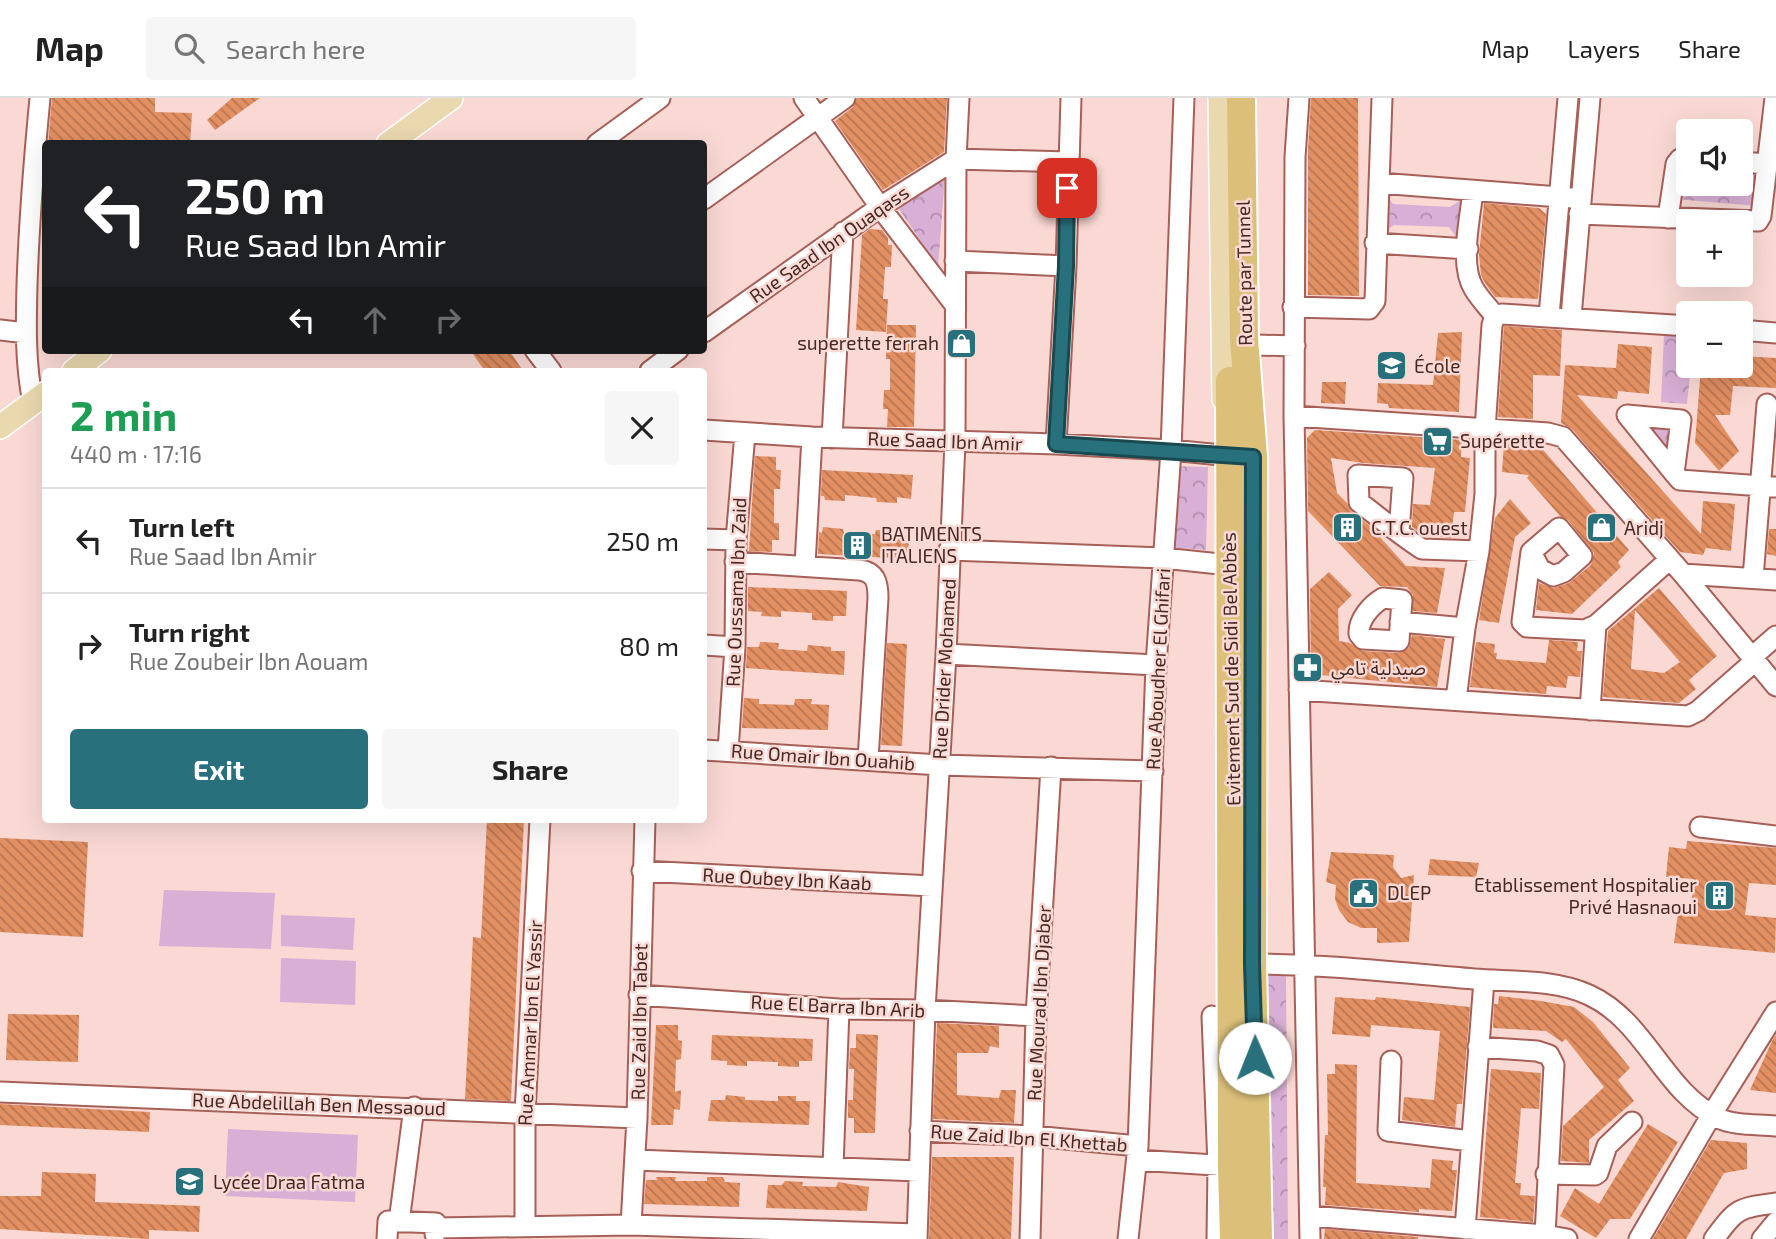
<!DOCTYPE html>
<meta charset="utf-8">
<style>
body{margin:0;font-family:"Exo 2","Noto Sans Arabic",sans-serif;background:#f6f6f6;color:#222;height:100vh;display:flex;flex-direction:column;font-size:26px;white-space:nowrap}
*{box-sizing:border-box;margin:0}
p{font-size:23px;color:#767676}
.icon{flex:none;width:38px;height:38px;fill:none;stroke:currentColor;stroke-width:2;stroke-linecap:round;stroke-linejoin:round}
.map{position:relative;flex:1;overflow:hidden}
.drawer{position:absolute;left:42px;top:270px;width:665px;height:455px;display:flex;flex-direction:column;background:#fff;border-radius:7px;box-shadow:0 7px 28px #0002}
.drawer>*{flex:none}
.guide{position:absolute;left:42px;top:42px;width:665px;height:214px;border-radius:7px;box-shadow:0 7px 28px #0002;background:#202124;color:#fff;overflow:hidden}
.controls{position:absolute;left:1676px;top:21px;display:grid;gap:14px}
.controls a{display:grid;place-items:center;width:77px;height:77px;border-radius:7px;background:#fff;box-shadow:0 7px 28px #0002;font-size:35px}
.pin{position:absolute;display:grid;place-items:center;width:60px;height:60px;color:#fff;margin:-30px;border-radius:14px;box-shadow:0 4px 10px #0006}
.me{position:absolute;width:77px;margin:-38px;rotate:359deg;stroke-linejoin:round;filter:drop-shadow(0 0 5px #0008)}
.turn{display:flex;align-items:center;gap:24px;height:147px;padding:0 28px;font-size:32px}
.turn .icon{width:91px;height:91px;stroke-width:2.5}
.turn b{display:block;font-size:49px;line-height:60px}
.lanes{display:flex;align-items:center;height:66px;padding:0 28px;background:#0003;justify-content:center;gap:35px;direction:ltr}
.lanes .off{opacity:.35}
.round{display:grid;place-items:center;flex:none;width:74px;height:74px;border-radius:7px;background:#f6f6f6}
.headline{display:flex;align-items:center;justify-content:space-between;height:119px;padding:0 28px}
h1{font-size:42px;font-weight:700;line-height:52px;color:#1e9e55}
.cta{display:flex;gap:14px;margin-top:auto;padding:14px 28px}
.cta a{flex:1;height:80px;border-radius:7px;background:#28707b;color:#fff;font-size:28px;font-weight:700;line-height:80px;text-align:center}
.cta a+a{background:#f6f6f6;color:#222}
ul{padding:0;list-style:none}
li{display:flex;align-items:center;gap:21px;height:105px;padding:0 28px;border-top:2px solid #e0e0e0}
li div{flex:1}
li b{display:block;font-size:26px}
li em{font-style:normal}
header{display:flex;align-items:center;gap:42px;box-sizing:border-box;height:98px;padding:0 35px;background:#fff;border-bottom:2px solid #e0e0e0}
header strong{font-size:33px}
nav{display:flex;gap:38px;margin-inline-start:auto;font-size:24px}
.search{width:490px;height:63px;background:#f6f6f6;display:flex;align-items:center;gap:18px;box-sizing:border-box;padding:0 24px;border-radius:7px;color:#767676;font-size:26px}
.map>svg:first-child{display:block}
.park{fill:url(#park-crowns)}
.pitch{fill:#d8afd5}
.building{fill:url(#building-back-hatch);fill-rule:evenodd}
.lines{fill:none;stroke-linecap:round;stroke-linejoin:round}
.minor-casing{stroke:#a76057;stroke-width:23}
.major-casing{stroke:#fff;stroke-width:26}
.highway-casing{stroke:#fff;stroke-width:32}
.minor{stroke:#fff;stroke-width:19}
.major{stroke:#ead9af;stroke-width:23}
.highway{stroke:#dcc07a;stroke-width:28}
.route-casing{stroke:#1a4950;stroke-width:18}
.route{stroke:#28707b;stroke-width:12}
.labels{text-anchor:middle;stroke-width:5;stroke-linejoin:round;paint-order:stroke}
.street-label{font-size:19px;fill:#472924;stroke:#fad9d4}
.poi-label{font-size:19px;fill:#472924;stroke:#fad9d4;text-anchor:start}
</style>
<header>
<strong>Map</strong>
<div class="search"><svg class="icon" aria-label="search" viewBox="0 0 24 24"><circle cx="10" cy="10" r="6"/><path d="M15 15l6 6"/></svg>Search here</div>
<nav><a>Map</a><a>Layers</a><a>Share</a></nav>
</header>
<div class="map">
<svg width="1776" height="1141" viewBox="0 0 1776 1141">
<defs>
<pattern id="park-crowns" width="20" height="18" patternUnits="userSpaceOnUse" patternTransform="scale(1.75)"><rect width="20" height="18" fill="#d8afd5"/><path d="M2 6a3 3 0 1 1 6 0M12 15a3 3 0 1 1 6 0" fill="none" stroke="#b18ead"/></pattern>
<pattern id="building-back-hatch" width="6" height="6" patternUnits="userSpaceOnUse" patternTransform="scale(1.75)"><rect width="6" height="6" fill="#e28f62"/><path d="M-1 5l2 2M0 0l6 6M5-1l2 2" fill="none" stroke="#b97551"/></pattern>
</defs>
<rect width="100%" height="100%" fill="#fad9d4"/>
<path class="park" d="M1682 64 1689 65V86H1741V69L1762 70 1757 108 1676 101Z
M945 78 938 169 897 108Z
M1383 92 1393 106 1450 109 1466 99 1460 144 1449 129 1394 127 1381 136Z
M1664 237 1689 240V268H1691L1687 306 1661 304Z
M1645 330 1671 331 1668 357Z
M1171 368 1208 369 1206 452 1166 449Z
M1278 871 1286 879 1288 1141H1262L1258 887 1268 872Z"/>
<path class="pitch" d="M164 792 275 795 271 851 159 848Z
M281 817 355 820 353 852 281 848Z
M281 860 356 863 355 907 280 904Z
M228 1031 358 1037 355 1104 225 1098Z"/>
<path class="building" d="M52 0H155V14L192 15 190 46H48Z
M232 0H260L215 32 207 22Z
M857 0H947L944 54 883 92 835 23 853 9Z
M1311 0H1358L1359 198 1308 197V51Z
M1484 105 1539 110 1546 116 1538 201 1495 199 1485 185 1481 177 1479 157Z
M870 131 882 132 888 140V147H892L891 169H885L883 201H888L886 234 856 232 862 137Z
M887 227H916L914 329H887L888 311H883L884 292H890V261H886Z
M1504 228 1562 232 1560 278 1533 277V321L1498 319Z
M1462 234 1459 314 1389 310 1388 306 1377 305 1378 285 1433 287 1438 235Z
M1618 246 1652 249 1649 296 1618 293 1617 301 1577 297 1701 436 1703 403 1735 406 1731 453 1706 450 1703 457 1680 454 1572 331 1561 325 1565 267 1616 270Z
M470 252H509L523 273H485Z
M1741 258 1776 260V290L1733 288 1730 317H1715L1739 353 1719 373 1695 345 1701 268H1741Z
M1322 284H1346L1345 306 1321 305Z
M1315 332 1462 342 1461 359 1470 360 1465 414H1454L1451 440 1423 437 1412 429 1413 406 1430 407 1435 370 1363 365 1331 360 1337 395 1347 405 1351 413 1370 428 1406 468 1445 470 1437 515 1413 513V497L1407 489 1380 488 1308 413 1307 340Z
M1504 345 1539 347 1629 452 1618 464 1621 469 1572 516 1536 512 1539 485 1553 490 1569 485 1591 467 1594 455 1568 422 1560 418 1527 380 1529 377 1502 374Z
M755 358 776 359V372H781L780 391H774V425H779V442H772V454L749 453Z
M822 372 913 377 911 401 897 399V405L877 404 876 400 845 397V403L825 402 824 398H821Z
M1510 401 1531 425 1515 439 1499 525 1479 522 1495 420Z
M823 429 843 431 844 435 875 436 876 432 896 433 895 438H909L908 461 818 456 819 434 822 435Z
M1769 431H1776V458L1767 456Z
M1329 474 1352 497 1338 511 1339 543 1350 545 1362 553 1398 555 1409 550 1412 537 1445 541 1437 589 1311 576 1310 491Z
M748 489 847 493 846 518H833V523L812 522V515L781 513V519L761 518 762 514 748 513Z
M1659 490 1717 558 1689 582 1696 591 1679 605 1603 599 1608 533ZM1635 512 1680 564 1664 575 1631 571Z
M1549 542 1578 544 1577 553H1582L1580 579 1568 578 1566 590 1547 588 1546 596 1470 589 1476 544 1495 546 1494 555H1497L1496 561 1546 565Z
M760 544 779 545 778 551 807 553 808 547 831 549V553H845L844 577 746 570 747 549H759Z
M887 545 907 546 902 648 881 647Z
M744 600 759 601V606L794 607 795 601H812L811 606 829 607 828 632 742 630Z
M487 721H524L511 1003 465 1001 473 839 481 840Z
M0 740 88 744 83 839 0 834Z
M1687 743 1776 750V787L1749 785 1745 817 1776 820 1775 855 1674 845 1679 808H1691L1694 781 1666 779 1669 749 1686 751Z
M1331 754 1394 757 1393 769 1401 780 1414 777 1409 844 1377 845V830H1361L1348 824 1339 812 1335 801 1336 787 1326 784Z
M1430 761 1479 765 1476 779 1428 777Z
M1499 898 1541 903 1574 909 1593 924 1630 970 1618 982 1634 1003 1589 1042V1065L1561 1063 1563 1028 1604 989 1566 941 1562 944 1546 933 1493 930 1494 906H1498Z
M1335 899 1375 902 1376 899 1470 909 1462 1006H1457L1455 1029 1402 1022 1404 999 1434 1002 1440 933 1371 927 1370 939 1332 936Z
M8 916 79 917 78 964 6 962Z
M937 925 999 928V950L990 948 988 955H957V997L999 1000 1001 992H1016L1014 1025 933 1021Z
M656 927H678V942L682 943 681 961 676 962 675 994 681 992 680 1012 674 1011 673 1027H651Z
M856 936 878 937 875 1035H854V1020H848V1002H853L854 971H849L850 950H856Z
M712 937 813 941 812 963H799V969L778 968V964L747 963V968L727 967V963L711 962Z
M1776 937V995L1750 992 1772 943Z
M1335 966 1357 967 1356 1085 1430 1090 1432 1061 1453 1063 1452 1072H1457L1452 1113 1419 1111V1114L1325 1107 1326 1089H1323L1325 1037H1328L1327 976H1335Z
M1491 971 1541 975 1539 1011 1521 1010 1515 1085H1521L1520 1097 1535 1098 1533 1124 1480 1119Z
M726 997 745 999V1002L778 1003V998H796V1003H810L809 1027 708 1023 711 1002H725Z
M0 1006 150 1014 149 1034 0 1027Z
M1648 1026 1678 1044 1630 1121H1610L1596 1140 1560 1118 1575 1090 1599 1106Z
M1711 1042 1747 1045V1071L1724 1075 1686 1141H1653Z
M932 1059H1014L1011 1141H929Z
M42 1074 96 1076 95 1104 200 1108 199 1134 149 1132V1141L0 1131V1098H41Z
M656 1079H676L675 1083H707V1079H723L725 1084 740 1085 739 1109 644 1106 646 1082H657Z
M785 1083 803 1084 802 1088 836 1089 838 1084 869 1089 867 1113 766 1110 768 1087H782Z
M1325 1131 1418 1139V1141H1324Z"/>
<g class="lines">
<defs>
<path id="minor" d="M804 0 880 109 955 207
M1299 0 1295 59 1294 318 1310 1141
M597 46 660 0
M1741 64 1767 66
M1379 85 1573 100
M1473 93C1470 121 1459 167 1474 191 1480 201 1488 209 1495 218
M704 101 845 0
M1579 116 1758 123 1761 118 1775 0
M1668 120 1676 66 1680 61H1689
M1375 145 1468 151
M955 163 1066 168
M1293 209 1369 211 1375 203 1382 0
M1549 218 1568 0
M1571 219 1590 0
M0 232 26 235
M1741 232 1776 235
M704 234 880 109 956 61 1068 64
M1256 247 1295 248
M535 252 551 273
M650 273 678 252
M33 304C25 266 26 227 27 187 29 124 34 62 40 0
M1294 318 1548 335 1563 339 1683 476 1776 588
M704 332 812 339 1056 346 1171 352 1241 359
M832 340 843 134
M1056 346 1066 168 1071 0
M1674 375 1681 322 1627 317 1674 375 1680 382 1776 389
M1559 430 1582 458 1564 474 1553 478 1540 471 1531 454Z
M1399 434 1403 380 1358 377 1359 404C1380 420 1400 437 1422 451L1479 453
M704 441 736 442
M949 452 1163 460 1229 467
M1531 454 1522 524 1527 529 1585 532 1596 527 1669 462
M735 464 859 472C876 474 878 485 878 500L868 662
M805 467 812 339
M1683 476 1776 482
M1753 480 1767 306
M1383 500 1402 502 1399 543 1363 541 1359 536C1358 522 1371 507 1383 500Z
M1400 524 1465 530
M704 547 735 549
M946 556 1156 567
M1752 559 1776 538
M1299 592 1688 618 1698 613 1755 563
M1456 602 1465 530 1479 453 1485 396V332L1492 227 1495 218 1502 216 1689 228
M1590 612 1596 527
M704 652 940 667 1153 673
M728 653 735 549 736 442 745 335
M1700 729 1776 738
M642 773 932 788
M1252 866C1327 866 1401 875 1474 881 1511 884 1555 881 1589 897 1646 923 1663 993 1718 1020 1735 1028 1758 1026 1776 1028
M639 897 839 911 925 912 1036 918
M1212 918 1218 1067 1217 1141
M1478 949 1537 953 1549 957 1554 967 1545 1137
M1391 963 1388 1033 1471 1043
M0 994 637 1020
M920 1033 1033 1038 1138 1048
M635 1062 919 1073
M1137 1062 1230 1068
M833 1069 839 911
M1546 1076 1595 1077 1598 1075 1607 1048 1632 1024
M1310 1118 1545 1137 1567 1141
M399 1124 414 1009
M631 1127 637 1020 645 721
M525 1128V1016L540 721
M436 1130 631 1127 917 1136
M1465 1131 1484 882
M387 1141 388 1123 436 1125 435 1136
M917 1141 925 912 946 556 955 344 956 61 959 0
M1030 1141 1036 918 1051 669
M1128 1141 1138 1048 1156 567 1171 352 1184 0
M1639 1141 1712 1016 1776 914
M1714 1141C1737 1110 1738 1110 1776 1105
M1762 1141 1776 1124"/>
<path id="major" d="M1220 0 1224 301
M388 46 451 0
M74 273 100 252
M0 329 46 295"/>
<path id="highway" d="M1241 0 1244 241 1253 359 1252 866 1258 1141
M1230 283 1232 1068 1234 1141"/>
</defs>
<use href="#minor" class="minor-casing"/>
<use href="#major" class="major-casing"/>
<use href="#highway" class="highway-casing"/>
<use href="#minor" class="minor"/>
<use href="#major" class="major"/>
<use href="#highway" class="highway"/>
</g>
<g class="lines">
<defs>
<path id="route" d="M1067 90 1066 168 1056 346 1253 359 1252 866 1255 960"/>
</defs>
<use href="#route" class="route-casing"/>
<use href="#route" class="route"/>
</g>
<defs>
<symbol id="shop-square" viewBox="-11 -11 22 22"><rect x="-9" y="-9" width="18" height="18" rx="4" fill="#28707b" stroke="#fad9d4"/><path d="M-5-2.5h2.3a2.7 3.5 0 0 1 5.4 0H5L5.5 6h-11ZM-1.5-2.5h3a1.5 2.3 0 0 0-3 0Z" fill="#fff"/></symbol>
<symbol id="school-square" viewBox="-11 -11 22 22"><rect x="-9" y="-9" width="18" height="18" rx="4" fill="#28707b" stroke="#fad9d4"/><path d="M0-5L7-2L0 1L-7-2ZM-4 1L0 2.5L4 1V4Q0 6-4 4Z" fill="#fff"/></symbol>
<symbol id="supermarket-square" viewBox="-11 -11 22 22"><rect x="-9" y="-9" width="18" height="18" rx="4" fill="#28707b" stroke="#fad9d4"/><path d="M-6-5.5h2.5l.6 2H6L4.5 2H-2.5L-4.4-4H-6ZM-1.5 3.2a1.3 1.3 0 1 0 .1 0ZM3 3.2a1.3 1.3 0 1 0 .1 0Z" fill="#fff"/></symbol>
<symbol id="building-square" viewBox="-11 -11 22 22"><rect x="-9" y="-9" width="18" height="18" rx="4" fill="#28707b" stroke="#fad9d4"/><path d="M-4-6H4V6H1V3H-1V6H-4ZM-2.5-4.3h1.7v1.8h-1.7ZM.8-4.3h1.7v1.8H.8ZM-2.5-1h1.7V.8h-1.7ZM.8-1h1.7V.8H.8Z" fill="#fff"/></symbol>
<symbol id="pharmacy-square" viewBox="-11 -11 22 22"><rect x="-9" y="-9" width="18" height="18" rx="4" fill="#28707b" stroke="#fad9d4"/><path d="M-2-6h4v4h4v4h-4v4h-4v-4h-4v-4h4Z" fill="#fff"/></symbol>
<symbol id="civic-square" viewBox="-11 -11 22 22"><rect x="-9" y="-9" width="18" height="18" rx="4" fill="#28707b" stroke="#fad9d4"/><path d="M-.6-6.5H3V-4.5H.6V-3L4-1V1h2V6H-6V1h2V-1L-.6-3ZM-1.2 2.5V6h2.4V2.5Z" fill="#fff"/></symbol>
</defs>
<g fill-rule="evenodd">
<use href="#shop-square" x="944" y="228" width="35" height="35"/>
<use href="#school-square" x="1374" y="250" width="35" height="35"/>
<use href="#supermarket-square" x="1420" y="326" width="35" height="35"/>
<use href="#building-square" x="1330" y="412" width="35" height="35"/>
<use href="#shop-square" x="1584" y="412" width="35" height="35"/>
<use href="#building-square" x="840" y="430" width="35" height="35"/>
<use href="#pharmacy-square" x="1290" y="552" width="35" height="35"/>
<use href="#civic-square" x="1346" y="778" width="35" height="35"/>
<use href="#building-square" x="1702" y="780" width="35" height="35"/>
<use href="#school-square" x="172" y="1066" width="35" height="35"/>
</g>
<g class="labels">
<g class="street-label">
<text transform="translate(829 146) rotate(-35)" y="7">Rue Saad Ibn Ouaqass</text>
<text transform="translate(1244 175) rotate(-91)" y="7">Route par Tunnel</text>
<text transform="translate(945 343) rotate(2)" y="7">Rue Saad Ibn Amir</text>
<text transform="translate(736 494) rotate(-88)" y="7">Rue Oussama Ibn Zaid</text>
<text transform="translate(944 571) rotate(-87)" y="7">Rue Drider Mohamed</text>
<text transform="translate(1158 571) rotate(-87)" y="7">Rue Aboudher El Ghifari</text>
<text transform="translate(1231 571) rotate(-91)" y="7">Evitement Sud de Sidi Bel Abbès</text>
<text transform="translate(823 659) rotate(4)" y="7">Rue Omair Ibn Ouahib</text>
<text transform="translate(787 781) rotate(3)" y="7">Rue Oubey Ibn Kaab</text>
<text transform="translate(1039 905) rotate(-87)" y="7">Rue Mourad Ibn Djaber</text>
<text transform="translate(838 908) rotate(3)" y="7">Rue El Barra Ibn Arib</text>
<text transform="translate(639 924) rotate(-89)" y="7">Rue Zaid Ibn Tabet</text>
<text transform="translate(530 925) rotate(-87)" y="7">Rue Ammar Ibn El Yassir</text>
<text transform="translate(319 1006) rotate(2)" y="7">Rue Abdelillah Ben Messaoud</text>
<text transform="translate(1029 1040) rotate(4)" y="7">Rue Zaid Ibn El Khettab</text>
</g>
<g class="poi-label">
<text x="939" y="252" text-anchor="end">superette ferrah</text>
<text x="1414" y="275">École</text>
<text x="1460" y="350">Supérette</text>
<text x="1371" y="437">C.T.C. ouest</text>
<text x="1624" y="437">Aridj</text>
<text x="881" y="443">BATIMENTS<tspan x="881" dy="22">ITALIENS</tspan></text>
<text x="1331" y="577">صيدلية تامي</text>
<text x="1697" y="794" text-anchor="end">Etablissement Hospitalier<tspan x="1697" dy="22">Privé Hasnaoui</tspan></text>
<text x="1387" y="802">DLEP</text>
<text x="213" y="1091">Lycée Draa Fatma</text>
</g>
</g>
</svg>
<div class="controls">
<a><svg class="icon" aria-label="sound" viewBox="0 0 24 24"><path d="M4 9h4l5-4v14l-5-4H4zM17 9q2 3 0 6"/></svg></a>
<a>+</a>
<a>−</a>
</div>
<div class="pin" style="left:1067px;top:90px;background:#d93025"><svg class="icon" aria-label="arrive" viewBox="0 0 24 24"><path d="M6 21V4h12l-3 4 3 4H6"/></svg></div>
<svg class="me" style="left:1255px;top:960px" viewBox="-20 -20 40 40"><circle r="19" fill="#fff"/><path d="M0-13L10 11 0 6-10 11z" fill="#28707b"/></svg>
<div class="guide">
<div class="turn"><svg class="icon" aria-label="left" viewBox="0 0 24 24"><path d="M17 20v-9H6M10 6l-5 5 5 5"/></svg><div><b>250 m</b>Rue Saad Ibn Amir</div></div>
<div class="lanes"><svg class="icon" aria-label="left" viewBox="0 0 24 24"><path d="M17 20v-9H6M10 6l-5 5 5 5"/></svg><svg class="icon off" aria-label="ahead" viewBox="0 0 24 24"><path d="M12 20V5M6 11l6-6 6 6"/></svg><svg class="icon off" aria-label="right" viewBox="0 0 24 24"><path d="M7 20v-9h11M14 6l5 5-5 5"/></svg></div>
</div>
<section class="drawer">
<div class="headline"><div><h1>2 min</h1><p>440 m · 17:16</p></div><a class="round"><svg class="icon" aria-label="close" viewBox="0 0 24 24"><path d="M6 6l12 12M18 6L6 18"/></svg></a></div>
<ul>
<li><svg class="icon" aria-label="left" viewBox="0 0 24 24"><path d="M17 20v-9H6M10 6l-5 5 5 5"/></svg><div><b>Turn left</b><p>Rue Saad Ibn Amir</p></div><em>250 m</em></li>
<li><svg class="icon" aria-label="right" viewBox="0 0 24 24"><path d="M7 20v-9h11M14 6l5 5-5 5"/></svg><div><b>Turn right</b><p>Rue Zoubeir Ibn Aouam</p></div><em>80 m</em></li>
</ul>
<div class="cta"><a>Exit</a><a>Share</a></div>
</section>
</div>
